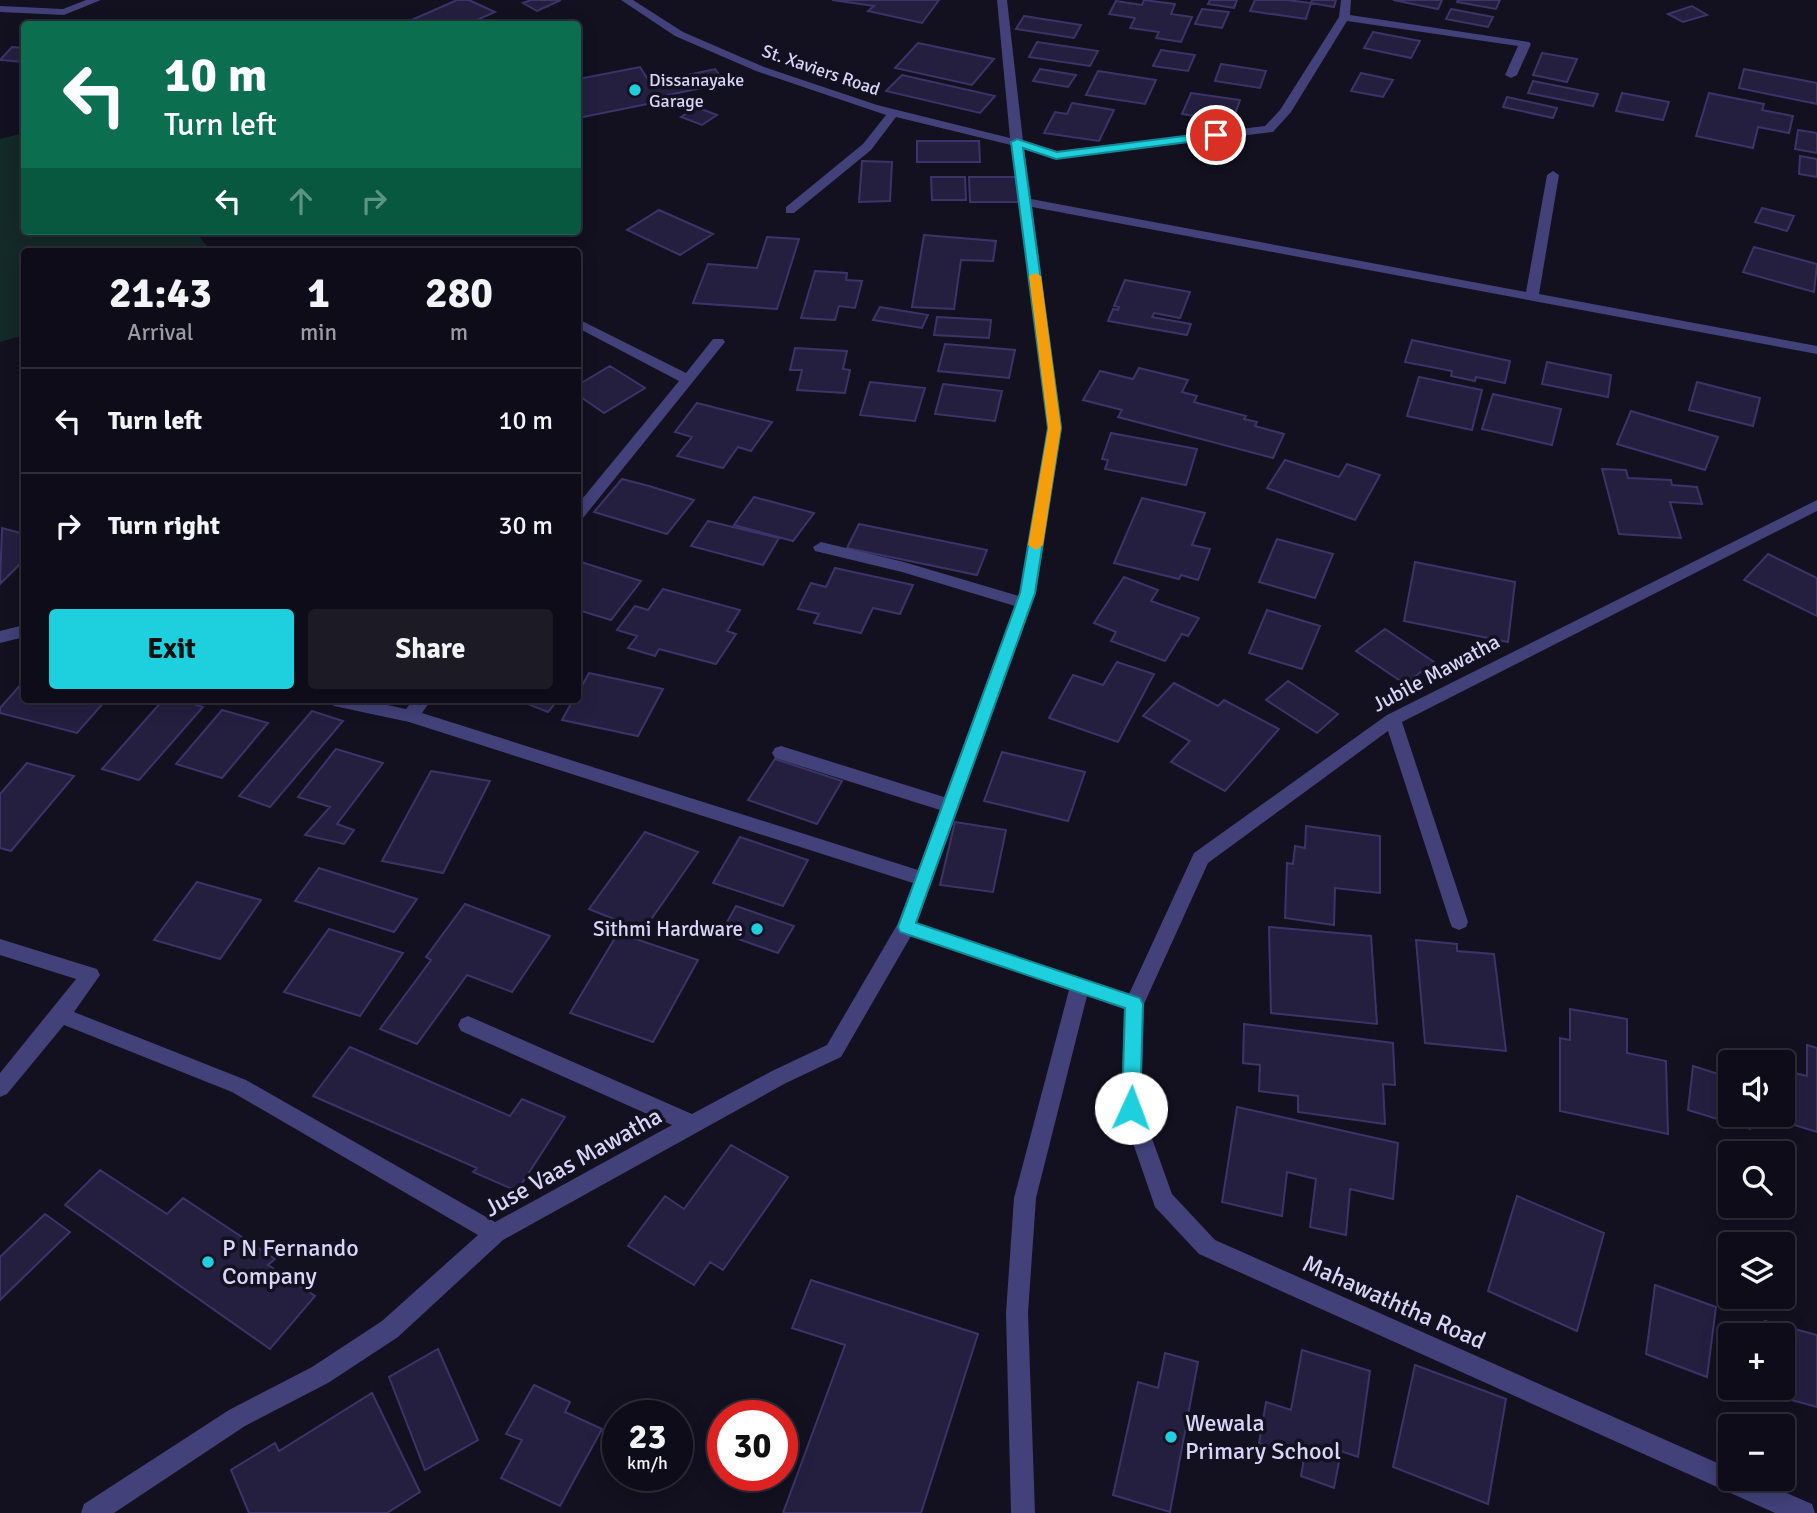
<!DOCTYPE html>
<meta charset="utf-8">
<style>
body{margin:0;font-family:Signika,sans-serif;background:#1c1a25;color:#f1f3f6;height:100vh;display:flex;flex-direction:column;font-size:26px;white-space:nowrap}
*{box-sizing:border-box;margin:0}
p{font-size:23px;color:#9b9ba2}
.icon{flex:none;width:38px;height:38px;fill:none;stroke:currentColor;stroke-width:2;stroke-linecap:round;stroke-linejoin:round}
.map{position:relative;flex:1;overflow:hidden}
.details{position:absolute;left:21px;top:248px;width:560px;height:455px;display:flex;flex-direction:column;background:#0e0c18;border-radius:7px;box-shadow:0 4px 18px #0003,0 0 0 2px #2e2c37}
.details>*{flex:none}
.top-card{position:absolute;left:21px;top:21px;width:560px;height:214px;border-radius:7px;box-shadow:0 4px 18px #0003,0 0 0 2px #2e2c37;background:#0b6e4f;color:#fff;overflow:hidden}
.buttons{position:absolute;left:1718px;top:1050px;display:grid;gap:14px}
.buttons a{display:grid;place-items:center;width:77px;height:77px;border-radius:7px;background:#0e0c18;box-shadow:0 4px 18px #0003,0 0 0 2px #2e2c37;font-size:35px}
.speed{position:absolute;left:602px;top:1400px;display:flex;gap:14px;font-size:35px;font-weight:700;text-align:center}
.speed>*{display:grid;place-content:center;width:91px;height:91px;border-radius:50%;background:#0e0c18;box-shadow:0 4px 18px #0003,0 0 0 2px #2e2c37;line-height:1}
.speed small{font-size:18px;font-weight:400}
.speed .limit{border:10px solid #d22;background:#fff;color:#111}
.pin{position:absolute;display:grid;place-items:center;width:60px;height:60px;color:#fff;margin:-30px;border:4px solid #fff;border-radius:50%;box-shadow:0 2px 7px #0007}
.me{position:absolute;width:77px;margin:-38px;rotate:2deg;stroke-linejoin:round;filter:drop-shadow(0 0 5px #0008)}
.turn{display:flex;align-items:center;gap:24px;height:147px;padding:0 28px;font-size:32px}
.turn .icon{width:91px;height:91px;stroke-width:2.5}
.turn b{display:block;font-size:49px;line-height:60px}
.lanes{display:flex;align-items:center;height:66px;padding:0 28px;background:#0003;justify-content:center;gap:35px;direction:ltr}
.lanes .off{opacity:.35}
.eta{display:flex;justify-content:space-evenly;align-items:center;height:119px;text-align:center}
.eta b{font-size:42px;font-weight:700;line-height:49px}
.action{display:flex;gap:14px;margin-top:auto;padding:14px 28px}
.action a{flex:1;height:80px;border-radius:7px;background:#1ed0dd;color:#111;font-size:28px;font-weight:700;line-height:80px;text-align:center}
.action a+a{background:#1c1a25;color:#f1f3f6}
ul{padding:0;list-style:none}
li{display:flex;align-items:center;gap:21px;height:105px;padding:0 28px;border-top:2px solid #2e2c37}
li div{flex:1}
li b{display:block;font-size:26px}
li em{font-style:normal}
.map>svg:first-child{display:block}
.green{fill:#142a28}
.building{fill:#241f3f;stroke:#3c3468;stroke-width:2}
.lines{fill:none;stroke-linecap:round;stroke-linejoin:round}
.minor{fill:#424179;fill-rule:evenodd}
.route{fill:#1ed0dd;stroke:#148790;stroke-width:2}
.slow{fill:#f59e0b}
.poi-dot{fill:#1ed0dd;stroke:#131020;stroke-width:2.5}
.labels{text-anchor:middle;stroke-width:7;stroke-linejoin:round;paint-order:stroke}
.far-street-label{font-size:18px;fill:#d8d5f9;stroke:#131020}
.far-poi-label{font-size:18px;fill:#d8d5f9;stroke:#131020;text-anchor:start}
.street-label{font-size:21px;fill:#d8d5f9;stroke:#131020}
.poi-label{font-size:21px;fill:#d8d5f9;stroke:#131020;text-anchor:end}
.near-street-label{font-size:24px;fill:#d8d5f9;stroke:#131020}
.near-poi-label{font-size:24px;fill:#d8d5f9;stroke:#131020;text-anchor:start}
</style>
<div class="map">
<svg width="1817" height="1513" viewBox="0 0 1817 1513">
<rect width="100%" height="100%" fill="#131020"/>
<path class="green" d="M24 133V231H194L208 247 206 252H24V335L0 342V139Z"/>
<path class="building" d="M457 0H469L495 12 468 24 407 22Z
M531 0H561L537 11 523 3Z
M832 0H939L922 23 868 11 874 6Z
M1144 0 1175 4 1171 14 1192 17 1181 42 1156 38 1159 32 1130 28 1135 18 1109 14 1116 1 1142 5Z
M1210 0H1237L1234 8 1208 4Z
M1255 0H1287L1311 3 1306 19 1250 11Z
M1312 0H1336L1334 7 1311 3Z
M1393 0H1442L1438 9Z
M1458 0H1500L1496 9 1457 2Z
M1692 6 1707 15 1683 22 1668 14Z
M1202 9 1229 12 1222 28 1195 24Z
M1451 9 1493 17 1488 27 1446 19Z
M1024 16 1081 25 1074 38 1016 29Z
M1373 32 1420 41 1411 58 1364 48Z
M1037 42 1098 51 1090 66 1029 57Z
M918 43 994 59 972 85 895 68Z
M12 47 24 48V62L0 60Z
M1161 50 1195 55 1188 71 1153 66Z
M1542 53 1577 59 1567 82 1533 75Z
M1221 64 1266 71 1260 88 1215 81Z
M640 67 650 83 715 69 725 83 659 97 662 101 578 118V79Z
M1040 69 1076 75 1068 87 1033 81Z
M1744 69 1817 83V104L1739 88Z
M1098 71 1156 80 1145 104 1086 95Z
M1361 73 1393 80 1383 97 1351 91Z
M902 75 995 96 980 113 886 91Z
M1533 81 1598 94 1593 106 1528 93Z
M1191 93 1240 100 1232 122 1182 114Z
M1622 93 1669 102 1663 120 1616 111Z
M1709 93 1764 104 1762 110 1793 116 1789 133 1758 127 1753 148 1696 136Z
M1507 97 1557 108 1553 118 1503 107Z
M1072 103 1114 110 1099 141 1044 133 1055 112 1067 114Z
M696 107 717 115 702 125 681 117Z
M1798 130 1817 133V153L1795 149Z
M917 141H979L980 162H917Z
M1800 156 1817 159V177L1799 174Z
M862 161 892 162 890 201 859 202Z
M931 177H965L966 200H932Z
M969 177H1016L1019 202H970Z
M1762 208 1794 216 1787 231 1755 222Z
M659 210 713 234 680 255 627 230Z
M924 235 996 241 993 261 961 260 954 309 912 307Z
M767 237 799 239 777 309 693 303 708 264 757 268Z
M1754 247 1817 264 1814 292 1743 272Z
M815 271 847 273 846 280 862 281 855 308 839 306 835 320 801 318Z
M1125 280 1190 292 1180 318 1154 313 1152 317 1191 324 1187 335 1108 321 1113 309 1118 310 1119 307 1114 306Z
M880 307 928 315 922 328 873 320Z
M937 317 991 320 989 338 934 335Z
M1412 340 1510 361 1505 383 1476 377 1475 381 1451 376 1452 371 1405 362Z
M945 344 1015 350 1009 378 938 371Z
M795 348 847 351 843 369 850 370 845 393 797 390 802 370H790Z
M1547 362 1611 375 1608 397 1542 384Z
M610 366 645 388 604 413 578 395V385Z
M1139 368 1188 380 1182 392 1197 396 1194 402 1246 416 1244 419 1257 422 1255 426 1284 434 1273 458 1118 417 1122 410 1083 400 1100 371 1133 379Z
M1419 377 1482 390 1472 430 1407 416Z
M870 382 925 388 915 421 860 415Z
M1697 382 1760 398 1753 426 1689 410Z
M943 384 1002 391 995 421 935 414Z
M1493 394 1561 409 1552 445 1482 429Z
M697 403 772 422 751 451 738 447 723 468 677 456 692 437 675 432Z
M1631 411 1718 437 1705 470 1617 444Z
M1111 433 1197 449 1186 485 1105 469 1108 460 1102 459Z
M1285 460 1339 477 1347 464 1380 475 1355 520 1267 488Z
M1602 469 1626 470 1628 478 1671 480 1672 485 1697 487 1702 504 1670 502 1681 538 1619 534Z
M622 479 649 486 694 500 667 534 594 512Z
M754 497 814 513 793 541 734 525Z
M1142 498 1205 513 1192 545 1210 549 1198 580 1181 575 1179 579 1114 563Z
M708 521 779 538 763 565 691 546Z
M859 524 987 550 977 575 847 548Z
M2 528 24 534V560L0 584Z
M1277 539 1333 554 1315 598 1259 582Z
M1768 554 1817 578V616L1744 580Z
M578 561 641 581 611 620 578 610Z
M1415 562 1515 582 1508 642 1404 621Z
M835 568 913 585 900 614 873 608 861 633 814 623 819 614 798 609 811 583 826 587Z
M1124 577 1158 590 1151 601 1199 618 1188 636 1182 634 1165 661 1111 641 1116 632 1094 623Z
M663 589 740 610 727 631 736 634 716 664 659 649 655 656 628 648 637 636 617 630 635 606 648 610Z
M1267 610 1320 626 1302 669 1249 653Z
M1385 629 1434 662 1405 684 1356 651Z
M1117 662 1154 674 1118 742 1049 718 1073 675 1103 685Z
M589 673 663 689 638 736 562 720 573 700H578V693Z
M24 681V700H106L77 733 0 713V708Z
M1288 681 1338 714 1317 733 1266 700Z
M1174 683 1218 706 1224 700 1279 729 1225 791 1171 762 1190 741 1143 716Z
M163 700H182L203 707 139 780 102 769Z
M528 700H558L548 712 525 703Z
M222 710 268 723 222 778 176 764Z
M312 711 343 721 270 807 239 796Z
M336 749 383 763 337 824 354 830 344 844 305 835 330 807 298 797Z
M1002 752 1085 772 1068 821 984 801Z
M775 759 842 781 817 824 748 800Z
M27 763 74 776 11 851 0 848V794Z
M431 771 490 781 443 873 382 861Z
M955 822 1006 830 993 892 940 885Z
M1306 826 1380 836V893L1335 888 1334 925 1285 918 1287 863 1293 864 1295 846 1305 848Z
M645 832 698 852 643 931 589 909Z
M740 837 808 860 783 906 713 883Z
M319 868 417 899 394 932 295 901Z
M197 882 261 900 220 959 154 940Z
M465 904 550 936 512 992 467 975 417 1044 380 1029 431 960 426 957Z
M736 906 794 926 778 953 721 933Z
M1269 927 1371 936 1377 1024 1271 1013Z
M329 929 403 953 360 1016 284 992Z
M618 933 698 960 653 1042 570 1013Z
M1416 940 1457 944V951L1494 954 1506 1051 1425 1043Z
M1570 1009 1627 1019V1053L1666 1061 1668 1134 1560 1111V1038L1570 1040Z
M1244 1024 1393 1043 1395 1085 1383 1084 1385 1124 1298 1112V1096L1259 1091 1260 1065 1243 1063Z
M1807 1045 1817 1048V1132L1778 1120V1115H1783V1070L1807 1076Z
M350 1047 510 1116 522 1099 565 1117 517 1191 473 1172 477 1168 313 1096Z
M1693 1066 1731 1078V1115H1751L1750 1129 1688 1110Z
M1237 1107 1398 1143 1393 1199 1350 1189 1346 1235 1310 1227 1316 1179 1287 1172 1282 1216 1222 1202Z
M731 1145 788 1177 723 1270 710 1262 694 1285 628 1246 665 1196 684 1209Z
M100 1170 167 1214 183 1198 275 1259 268 1265 315 1296 270 1349 65 1205Z
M1517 1196 1604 1233 1577 1331 1488 1291Z
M45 1214 70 1232 0 1300V1257Z
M811 1280 978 1334 921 1513H783L845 1345 792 1328Z
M1655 1285 1716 1307 1707 1377 1646 1354Z
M1765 1321 1817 1335V1407L1766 1393V1388H1783V1335H1765Z
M438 1349 478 1440 425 1470 389 1377Z
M1302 1350 1370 1371 1358 1457 1341 1451 1334 1488 1301 1476 1304 1458 1259 1443 1266 1402 1291 1410Z
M1165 1353 1198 1362 1170 1512 1113 1495 1138 1382 1158 1388Z
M1415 1365 1506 1399 1488 1504 1393 1467Z
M534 1385 570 1402 565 1412 602 1429 560 1506 501 1478 522 1440 506 1434Z
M372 1393 420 1492 387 1513H249L231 1470 275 1443 279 1451Z"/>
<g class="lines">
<path class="minor" d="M86 0H101L64 15 0 12V6L63 9Z
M621 0H633L683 32 764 67 877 105 1010 138 997 0H1007L1023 141 1057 151 1265 126 1280 110 1339 17 1341 0H1351L1350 15 1529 42 1531 44 1517 75 1511 78 1505 75 1518 46 1347 21 1291 112 1273 132 1056 159 1024 149 1031 199 1526 292 1547 175 1553 171 1559 175 1539 294 1817 346V354L1032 207 1062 427 1036 593 917 923 1129 994 1194 853 1387 715 1817 500V511L1402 722 1468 922 1466 927 1459 930 1452 927 1450 922 1388 731 1208 863 1144 1004 1141 1108 1172 1194 1215 1240 1731 1469V1479H1754L1812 1504 1815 1513H1775L1199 1254 1155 1207 1121 1108 1124 1009 1087 996 1036 1198 1028 1313 1035 1513H1011L1006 1313 1014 1198 1069 990 911 936 841 1057 786 1083 503 1240 398 1337 328 1383 245 1426 114 1513H81L84 1504 229 1410 312 1367 382 1321 478 1235 232 1092 64 1025 7 1094 0 1097V1073L76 979 0 955V939L97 969 100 975 74 1012 246 1080 495 1222 672 1125 461 1031 458 1025 461 1019 468 1016 475 1019 692 1114 772 1071 827 1045 897 925 913 883 409 722 334 706 326 700H364L406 709 413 700H431L422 713 918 870 940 810 775 758 772 753 775 748 781 746 944 797 1015 606 902 572 815 551 813 547 821 542 904 562 1019 596 1020 593 1048 427 1011 145 896 117 871 150 794 213H786V207L863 144 886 115 756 71 675 36Z
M578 319 686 373 713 339H723L725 342 583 518 578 519V504L679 381 578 328Z
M24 625V637L0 643V631Z"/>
</g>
<path class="route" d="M1216 132 1221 135 1219 138 1056 159 1023 148 1061 428 1035 593 916 923 1140 998 1143 1004 1140 1108 1138 1113 1131 1116 1124 1113 1122 1108 1125 1008 900 932 898 927 1020 593 1048 428 1011 142 1017 139 1057 152Z"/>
<path class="slow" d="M1035 273 1041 276 1061 428 1043 545 1036 550 1028 545 1048 428 1029 276Z"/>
<g class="poi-dot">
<circle cx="635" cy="90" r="7"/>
<circle cx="757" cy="929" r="7"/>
<circle cx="208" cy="1262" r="7"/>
<circle cx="1171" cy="1437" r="7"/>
</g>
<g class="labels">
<g class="far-street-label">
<text transform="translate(821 70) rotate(19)" y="6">St. Xaviers Road</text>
</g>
<g class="far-poi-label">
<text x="649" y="86">Dissanayake<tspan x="649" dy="21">Garage</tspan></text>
</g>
<g class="street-label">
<text transform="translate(1436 673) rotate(-28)" y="7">Jubile Mawatha</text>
</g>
<g class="poi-label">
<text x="743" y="936">Sithmi Hardware</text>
</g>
<g class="near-street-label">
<text transform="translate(573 1162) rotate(-29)" y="8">Juse Vaas Mawatha</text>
<text transform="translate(1394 1302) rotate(24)" y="8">Mahawaththa Road</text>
</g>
<g class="near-poi-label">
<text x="222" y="1256">P N Fernando<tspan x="222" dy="28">Company</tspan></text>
<text x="1185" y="1431">Wewala<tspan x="1185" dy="28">Primary School</tspan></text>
</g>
</g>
</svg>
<div class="buttons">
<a><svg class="icon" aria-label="sound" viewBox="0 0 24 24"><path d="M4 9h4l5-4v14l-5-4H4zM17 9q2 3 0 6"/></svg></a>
<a><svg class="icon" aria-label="search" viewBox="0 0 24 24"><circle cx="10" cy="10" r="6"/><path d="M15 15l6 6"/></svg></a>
<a><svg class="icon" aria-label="layers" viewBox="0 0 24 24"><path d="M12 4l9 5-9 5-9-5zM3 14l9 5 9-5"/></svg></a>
<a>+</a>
<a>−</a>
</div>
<div class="speed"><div>23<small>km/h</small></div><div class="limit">30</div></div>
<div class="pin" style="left:1216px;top:135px;background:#d93025"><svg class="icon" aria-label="arrive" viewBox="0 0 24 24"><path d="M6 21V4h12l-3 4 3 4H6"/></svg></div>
<svg class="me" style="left:1131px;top:1108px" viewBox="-20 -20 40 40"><circle r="19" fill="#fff"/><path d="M0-13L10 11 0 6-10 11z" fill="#1ed0dd"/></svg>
<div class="top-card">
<div class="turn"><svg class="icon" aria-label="left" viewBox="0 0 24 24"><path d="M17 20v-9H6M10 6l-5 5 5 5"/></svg><div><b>10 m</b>Turn left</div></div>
<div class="lanes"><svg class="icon" aria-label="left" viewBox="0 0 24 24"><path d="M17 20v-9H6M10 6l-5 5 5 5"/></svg><svg class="icon off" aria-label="ahead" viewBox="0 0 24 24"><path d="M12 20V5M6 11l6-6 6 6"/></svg><svg class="icon off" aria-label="right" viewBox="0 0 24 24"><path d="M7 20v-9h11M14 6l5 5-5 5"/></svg></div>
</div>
<section class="details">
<div class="eta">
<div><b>21:43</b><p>Arrival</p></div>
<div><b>1</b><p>min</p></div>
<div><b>280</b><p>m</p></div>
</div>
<ul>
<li><svg class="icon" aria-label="left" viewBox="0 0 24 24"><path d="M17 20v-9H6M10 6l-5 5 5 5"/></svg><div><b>Turn left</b></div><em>10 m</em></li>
<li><svg class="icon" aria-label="right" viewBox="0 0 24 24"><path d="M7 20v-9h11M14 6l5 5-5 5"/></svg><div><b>Turn right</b></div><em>30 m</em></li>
</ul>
<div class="action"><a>Exit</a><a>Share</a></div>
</section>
</div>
